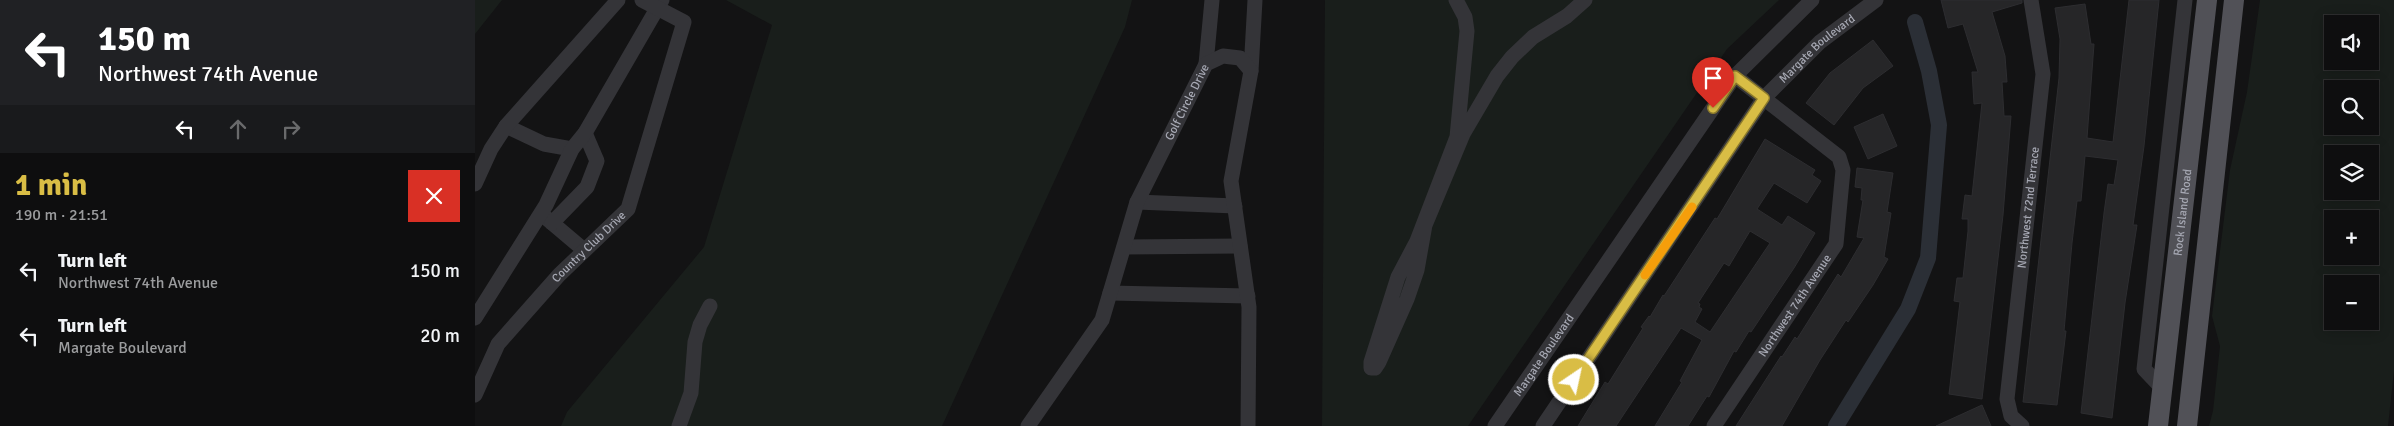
<!DOCTYPE html>
<meta charset="utf-8">
<style>
body{margin:0;font-family:Signika,sans-serif;background:#1c1c1d;color:#f1f3f6;height:100vh;display:flex;flex-direction:column;font-size:19px;white-space:nowrap}
*{box-sizing:border-box;margin:0}
p{font-size:16px;color:#9b9c9e}
.icon{flex:none;width:28px;height:28px;fill:none;stroke:currentColor;stroke-width:2;stroke-linecap:round;stroke-linejoin:round}
.map{position:relative;flex:1;overflow:hidden}
.sheet{display:flex;flex-direction:column;background:#0e0e0f;width:475px}
.sheet>*{flex:none}
.guide{background:#202124;color:#fff;overflow:hidden}
.tools{position:absolute;left:1849px;top:15px;display:grid;gap:10px}
.tools a{display:grid;place-items:center;width:55px;height:55px;border-radius:0px;background:#0e0e0f;box-shadow:0 2px 12px #0003,0 0 0 1px #2e2e2f;font-size:25px}
.pin{position:absolute;display:grid;place-items:center;width:42px;height:42px;color:#fff;margin:-51px -21px;border-radius:50% 50% 50% 0;rotate:-45deg;box-shadow:0 0 5px #0007}
.pin .icon{rotate:45deg}
.me{position:absolute;width:55px;margin:-28px;rotate:34deg;stroke-linejoin:round;filter:drop-shadow(0 0 4px #0008)}
.turn{display:flex;align-items:center;gap:18px;height:105px;padding:0 15px;font-size:22px}
.turn .icon{width:65px;height:65px;stroke-width:2.5}
.turn b{display:block;font-size:35px;line-height:42px}
.lanes{display:flex;align-items:center;height:48px;padding:0 15px;background:#0003;justify-content:center;gap:25px;direction:ltr}
.lanes .off{opacity:.35}
.round{display:grid;place-items:center;flex:none;width:52px;height:52px;border-radius:0px;background:#1c1c1d}
.headline{display:flex;align-items:center;justify-content:space-between;height:85px;padding:0 15px}
h1{font-size:30px;font-weight:800;line-height:38px;color:#d9bd45}
ul{padding:0;list-style:none}
li{display:flex;align-items:center;gap:15px;height:65px;padding:0 15px}
li div{flex:1}
li b{display:block;font-size:19px}
li em{font-style:normal}
main{display:flex;flex:1;min-height:0}
.map>svg:first-child{display:block}
.green{fill:#191e1b;fill-rule:evenodd}
.lines{fill:none;stroke-linecap:round;stroke-linejoin:round}
.canal{stroke:#2b2f36;stroke-width:16}
.building{fill:#262628;stroke:#2d2d30;fill-rule:evenodd}
.minor{stroke:#343438;stroke-width:15}
.major{stroke:#515157;stroke-width:20}
.route-casing{stroke:#8d7b2d;stroke-width:12}
.route{stroke:#d9bd45;stroke-width:9}
.slow{stroke:#f59e0b;stroke-width:9}
.labels{text-anchor:middle;stroke-width:5;stroke-linejoin:round;paint-order:stroke}
.street-label{font-size:12px;fill:#a6a8b3;stroke:#0e0e0f}
</style>
<main>
<section class="sheet">
<div class="guide">
<div class="turn"><svg class="icon" aria-label="left" viewBox="0 0 24 24"><path d="M17 20v-9H6M10 6l-5 5 5 5"/></svg><div><b>150 m</b>Northwest 74th Avenue</div></div>
<div class="lanes"><svg class="icon" aria-label="left" viewBox="0 0 24 24"><path d="M17 20v-9H6M10 6l-5 5 5 5"/></svg><svg class="icon off" aria-label="ahead" viewBox="0 0 24 24"><path d="M12 20V5M6 11l6-6 6 6"/></svg><svg class="icon off" aria-label="right" viewBox="0 0 24 24"><path d="M7 20v-9h11M14 6l5 5-5 5"/></svg></div>
</div>
<div class="headline"><div><h1>1 min</h1><p>190 m · 21:51</p></div><a class="round" style="background:#d93025;color:#fff"><svg class="icon" aria-label="close" viewBox="0 0 24 24"><path d="M6 6l12 12M18 6L6 18"/></svg></a></div>
<ul>
<li><svg class="icon" aria-label="left" viewBox="0 0 24 24"><path d="M17 20v-9H6M10 6l-5 5 5 5"/></svg><div><b>Turn left</b><p>Northwest 74th Avenue</p></div><em>150 m</em></li>
<li><svg class="icon" aria-label="left" viewBox="0 0 24 24"><path d="M17 20v-9H6M10 6l-5 5 5 5"/></svg><div><b>Turn left</b><p>Margate Boulevard</p></div><em>20 m</em></li>
</ul>
</section>
<div class="map">
<svg width="1919" height="426" viewBox="0 0 1919 426">
<rect width="100%" height="100%" fill="#131314"/>
<path class="green" d="M0 0H27L0 34Z
M251 0H657L650 27 467 426H86L92 412 229 247 297 25Z
M850 0H1304L1252 49 993 426H847Z
M1785 0H1919V371L1913 426H1734L1738 411 1745 346 1737 316 1755 170 1772 92ZM1858 24H1895V61H1858ZM1858 89H1895V126H1858ZM1858 154H1895V191H1858ZM1858 219H1895V256H1858ZM1858 284H1895V321H1858Z"/>
<g class="lines">
<path class="canal" d="M1361 426 1433 309 1453 258 1464 125 1454 71 1440 22"/>
</g>
<path class="building" d="M1466 0H1547V3L1517 12 1530 56 1532 82H1527L1529 116H1536L1528 215 1507 399 1474 394 1485 302 1479 301 1482 278H1488L1493 231V219H1487L1490 195 1497 196 1507 103 1499 104 1497 72H1503L1488 24 1473 28Z
M1654 0H1684L1669 146 1658 225H1662L1650 303 1637 418 1606 413 1629 213 1633 184 1639 185 1643 160 1610 156 1606 201H1602L1597 243 1589 331H1591L1582 405 1548 402 1584 78 1585 39 1580 8 1610 4 1616 44H1619L1612 138 1638 142Z
M1398 40 1418 66 1388 88 1359 125 1331 103 1355 73Z
M1408 114 1422 146 1393 159 1379 127Z
M1290 139 1340 170 1337 175 1346 181 1332 203 1299 183 1282 209 1307 225 1313 216 1340 233 1319 268 1276 332 1274 331 1261 352 1259 351 1234 397 1232 396 1213 426H1180L1207 382 1205 381 1227 340 1206 328 1141 426H1103L1130 382 1133 384 1168 328 1166 327 1174 316 1175 317 1188 295 1189 296 1240 218 1242 219ZM1275 231 1295 243 1235 332 1220 322 1227 309 1224 307 1225 304 1223 303 1249 263 1254 266Z
M1382 168 1418 173 1412 212 1416 213 1409 257 1413 259 1398 285 1373 322 1371 320 1345 360 1307 426H1261L1306 356 1307 357 1320 337 1322 339 1363 274 1366 277 1389 238 1382 237 1388 200H1386L1387 188 1380 187Z
M1507 405 1516 426H1461Z"/>
<g class="lines">
<g class="minor">
<path d="M981 0 990 17 992 31 982 137 942 241 923 277 896 362V368H900L904 362 932 299 942 270 950 225 988 134 1022 76 1037 57 1058 37 1092 16 1110 0"/>
<path d="M731 64 737 0"/>
<path d="M776 71 780 0"/>
<path d="M31 126 69 144 97 149"/>
<path d="M0 184 16 149 31 126 143 0"/>
<path d="M662 202 760 206"/>
<path d="M70 217 109 250"/>
<path d="M77 223 112 187 122 161 110 133"/>
<path d="M649 247 765 246"/>
<path d="M635 293 773 296"/>
<path d="M0 318 71 205 97 149 110 133 187 0"/>
<path d="M1688 389 1669 369 1710 0"/>
<path id="s1" d="M0 395 23 344 84 275 153 209 209 22 167 0"/>
<path d="M204 426 216 393 220 342 225 325 235 306"/>
<path id="s2" d="M553 426 627 320 662 202 731 64 748 56 765 58 776 71 756 181 774 307 773 426"/>
<path id="s3" d="M1020 426 1260 76 1337 0"/>
<path id="s4" d="M1068 426 1289 98 1345 42 1401 0"/>
<path id="s5" d="M1239 426 1361 244 1368 170 1364 157 1260 76"/>
<path id="s6" d="M1547 426 1536 416 1532 399 1568 74 1556 0"/>
</g>
<g class="major">
<path id="s7" d="M1683 426 1732 0"/>
<path d="M1712 426 1759 0"/>
</g>
</g>
<g class="lines">
<defs>
<path id="route" d="M1099 380 1289 98 1260 76 1238 108"/>
</defs>
<use href="#route" class="route-casing"/>
<use href="#route" class="route"/>
<path class="slow" d="M1170 275 1217 207"/>
</g>
<g class="labels">
<g class="street-label">
<text dy="4" stroke="none"><textPath href="#s4" startOffset="468">Margate Boulevard</textPath></text>
<text dy="4" stroke="none"><textPath href="#s2" startOffset="364">Golf Circle Drive</textPath></text>
<text dy="4" stroke="none"><textPath href="#s6" startOffset="225">Northwest 72nd Terrace</textPath></text>
<text dy="4" stroke="none"><textPath href="#s7" startOffset="215">Rock Island Road</textPath></text>
<text dy="4" stroke="none"><textPath href="#s1" startOffset="189">Country Club Drive</textPath></text>
<text dy="4" stroke="none"><textPath href="#s5" startOffset="145">Northwest 74th Avenue</textPath></text>
<text dy="4" stroke="none"><textPath href="#s3" startOffset="86">Margate Boulevard</textPath></text>
</g>
</g>
</svg>
<div class="tools">
<a><svg class="icon" aria-label="sound" viewBox="0 0 24 24"><path d="M4 9h4l5-4v14l-5-4H4zM17 9q2 3 0 6"/></svg></a>
<a><svg class="icon" aria-label="search" viewBox="0 0 24 24"><circle cx="10" cy="10" r="6"/><path d="M15 15l6 6"/></svg></a>
<a><svg class="icon" aria-label="layers" viewBox="0 0 24 24"><path d="M12 4l9 5-9 5-9-5zM3 14l9 5 9-5"/></svg></a>
<a>+</a>
<a>−</a>
</div>
<div class="pin" style="left:1238px;top:108px;background:#d93025"><svg class="icon" aria-label="arrive" viewBox="0 0 24 24"><path d="M6 21V4h12l-3 4 3 4H6"/></svg></div>
<svg class="me" style="left:1099px;top:380px" viewBox="-20 -20 40 40"><circle r="17" fill="#d9bd45" stroke="#fff" stroke-width="3"/><path d="M0-11L8 9 0 5-8 9z" fill="#fff"/></svg>
</div>
</main>
